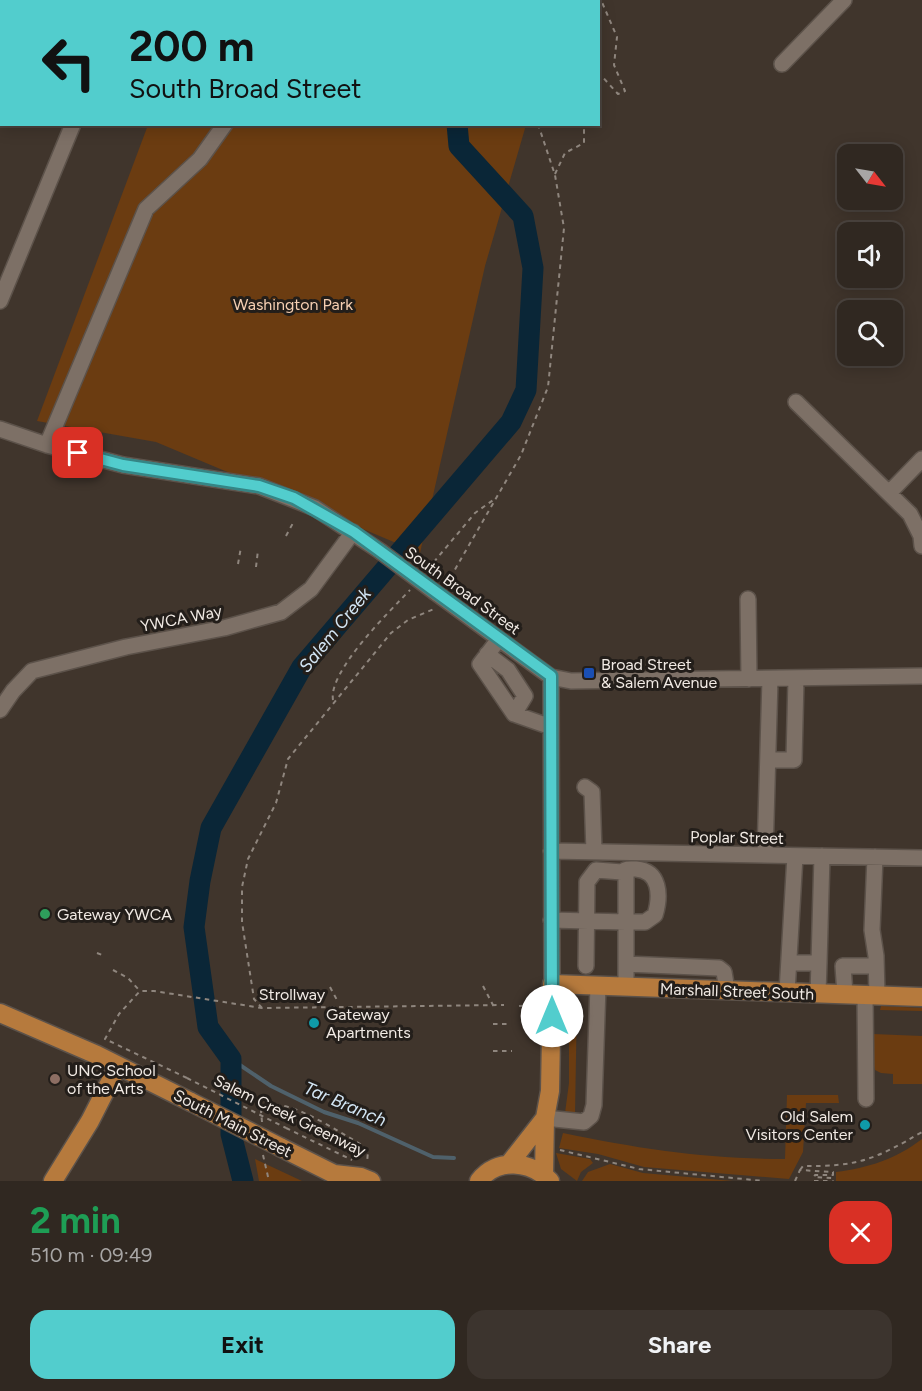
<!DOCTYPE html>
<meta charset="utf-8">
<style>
body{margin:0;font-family:Figtree,sans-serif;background:#3c342e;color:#f1f3f6;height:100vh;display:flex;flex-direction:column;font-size:22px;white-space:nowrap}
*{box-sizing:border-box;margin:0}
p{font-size:20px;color:#a8a6a5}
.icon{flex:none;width:33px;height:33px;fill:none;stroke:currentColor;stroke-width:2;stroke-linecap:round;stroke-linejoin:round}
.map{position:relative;height:1181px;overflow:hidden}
.sheet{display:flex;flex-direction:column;background:#302821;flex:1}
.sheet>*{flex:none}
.hud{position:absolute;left:0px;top:0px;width:600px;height:126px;box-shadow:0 3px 15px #0003,0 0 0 2px #4b443f;background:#52cdcd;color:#111;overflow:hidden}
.needle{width:39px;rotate:121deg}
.buttons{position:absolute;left:837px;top:144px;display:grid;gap:12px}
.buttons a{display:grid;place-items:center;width:66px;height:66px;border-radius:12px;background:#302821;box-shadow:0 3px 15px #0003,0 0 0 2px #4b443f;font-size:30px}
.pin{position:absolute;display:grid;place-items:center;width:51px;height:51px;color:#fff;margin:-26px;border-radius:12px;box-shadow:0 3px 9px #0006}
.me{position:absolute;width:66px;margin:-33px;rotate:0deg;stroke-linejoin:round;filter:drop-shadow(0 0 4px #0008)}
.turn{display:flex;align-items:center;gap:21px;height:126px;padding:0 30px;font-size:27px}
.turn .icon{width:78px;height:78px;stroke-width:2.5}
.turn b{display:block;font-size:42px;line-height:51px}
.round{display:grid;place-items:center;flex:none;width:63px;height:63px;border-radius:18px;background:#3c342e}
.head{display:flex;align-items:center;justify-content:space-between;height:102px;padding:0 30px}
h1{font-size:36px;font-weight:700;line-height:45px;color:#1e9e55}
.action{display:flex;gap:12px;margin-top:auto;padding:12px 30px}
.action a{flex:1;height:69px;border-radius:18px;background:#52cdcd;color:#111;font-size:24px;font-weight:700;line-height:69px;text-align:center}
.action a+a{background:#3c342e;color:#f1f3f6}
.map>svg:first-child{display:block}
.green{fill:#6b3c11}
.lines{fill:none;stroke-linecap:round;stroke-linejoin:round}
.stream{stroke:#4f616b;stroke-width:4}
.river{stroke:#0a2637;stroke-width:21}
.minor-casing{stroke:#5c524a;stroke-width:18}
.major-casing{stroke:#5c524a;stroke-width:21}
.path{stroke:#8f867e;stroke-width:2;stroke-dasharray:4.5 4.5;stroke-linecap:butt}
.minor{stroke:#7d7066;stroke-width:15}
.major{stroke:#b67a3d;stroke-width:18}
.minor-bridge-casing{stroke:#5c524a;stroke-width:18;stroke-linecap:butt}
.major-bridge-casing{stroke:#5c524a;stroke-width:21;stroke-linecap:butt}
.path-bridge{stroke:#8f867e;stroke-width:2;stroke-dasharray:4.5 4.5;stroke-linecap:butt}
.minor-bridge{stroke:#7d7066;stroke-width:15}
.major-bridge{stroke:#b67a3d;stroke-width:18}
.route-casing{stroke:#358585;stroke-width:15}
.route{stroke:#52cdcd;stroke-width:10}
.transit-dot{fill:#1a4fb4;stroke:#231e1a;stroke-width:2}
.leisure-dot{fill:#2e9e5b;stroke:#231e1a;stroke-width:2}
.culture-dot{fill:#0f9aa8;stroke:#231e1a;stroke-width:2}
.education-dot{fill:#8d6e63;stroke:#231e1a;stroke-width:2}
.labels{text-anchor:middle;stroke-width:6;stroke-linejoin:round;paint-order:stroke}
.park-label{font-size:16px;fill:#f6cfb2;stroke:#231e1a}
.street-label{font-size:16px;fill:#f1eae4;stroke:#231e1a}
.poi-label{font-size:16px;fill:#f1eae4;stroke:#231e1a;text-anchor:start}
.water-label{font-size:18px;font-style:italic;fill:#d3e6f5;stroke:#231e1a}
</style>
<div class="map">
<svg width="922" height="1181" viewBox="0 0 922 1181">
<rect width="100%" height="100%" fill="#40352c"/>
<path class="green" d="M194 0H561L194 2Z
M148 125H526L485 266 420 553 156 442 37 421Z
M569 1001H577L575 1114 565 1113 569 1083Z
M881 1006 922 1008V1011L880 1010Z
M874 1007 873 1034 922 1036V1084H893V1074L881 1073 875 1070 871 1055Z
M787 1095H838L839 1103H806L803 1152 789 1179 644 1167 598 1154 559 1148 563 1133C641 1149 705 1159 785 1159Z
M922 1139V1181H836V1172C868 1168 896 1159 922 1139Z
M556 1153 590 1159 593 1163 581 1172 577 1181 561 1169Z
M255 1159 302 1181H259Z
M610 1164 643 1173 733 1181H582L588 1172Z"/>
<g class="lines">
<path class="stream" d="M231 1059 271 1086 324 1112 358 1123 433 1157 454 1158"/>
<path class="river" d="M423 0 424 2
M243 1181 231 1134V1059L208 1027 194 927 200 881 211 828 302 667 511 422 526 390 533 268 523 216 459 146 457 124"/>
<defs>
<path id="minor" d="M125 2V0
M248 2V0
M782 64 844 0
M0 301 73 124
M796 402 910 514 921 536 922 546
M0 429 47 445 123 465 259 486 315 508 380 551
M47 445 146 209 200 159 225 124
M890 492 922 459
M436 593 551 677 571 681 922 676
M748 599 749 679
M499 639 480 664 514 714 551 727
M487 654 508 670 525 696 514 714
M551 677 552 984
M0 710 13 691 32 671 126 647 224 628 281 612 311 589 353 532
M768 760H794L796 679
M585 787 592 792 594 852
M551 851 922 858
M765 855 770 679
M875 857 872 930 876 956 877 995
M551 920 626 922V987
M790 963H819L822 856
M626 964 719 968 724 972 727 990
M586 966 587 882 596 870 622 872 626 876V922H645L655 915C661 895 660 871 636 869 630 869 627 868 622 872
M787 992 795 856
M818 993 819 963
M845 994 843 966H876
M865 995 866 1099
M545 1118 584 1122 591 1116 594 1105 598 986"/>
<path id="major" d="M0 1013 97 1055 191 1102
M280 1147 334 1174 341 1181
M509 1164 545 1118
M334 1174 361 1177 371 1181
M544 1175 545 1118 550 1091 552 984 922 997
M53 1181 90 1121 118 1066
M479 1181C497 1157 531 1161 550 1181"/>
</defs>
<use href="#minor" class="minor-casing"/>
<use href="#major" class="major-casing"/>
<path class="path" d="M491 0 492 2
M551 0 552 2
M598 72 618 94 625 91 614 65 617 37 601 0
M555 174 565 153 584 143V124
M286 536 293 523
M238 564 241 547
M256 567 258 550
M428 569 475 513 496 498
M446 585 521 455 548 387 564 228 555 175 538 124
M333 700C328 671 391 610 410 590
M97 953 102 955
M113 970 128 978 139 990
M483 986 493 1005
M330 987 337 1000
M519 1006 537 1005
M262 1008 254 999 242 922V887L248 859 276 803 288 759 391 633 408 620 434 609
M493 1024H511
M493 1051H512
M187 1078 105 1039 119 1014 140 991H154L262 1008 504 1005
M262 1122 261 1111C267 1107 272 1104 279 1105 303 1108 341 1133 362 1145L368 1151 367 1163
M286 1128 352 1160
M560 1150 639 1169 764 1181
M263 1155 269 1181
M800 1170 803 1166C857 1167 876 1159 922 1132
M795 1181 800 1170 833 1172V1175H815L814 1177 833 1178V1181
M814 1181H828"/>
<use href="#minor" class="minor"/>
<use href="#major" class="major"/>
<defs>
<path id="minor-bridge" d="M380 551 436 593"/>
<path id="major-bridge" d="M191 1102 280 1147"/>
</defs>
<use href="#minor-bridge" class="minor-bridge-casing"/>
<use href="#major-bridge" class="major-bridge-casing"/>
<path class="path-bridge" d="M187 1078 286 1128"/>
<use href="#minor-bridge" class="minor-bridge"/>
<use href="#major-bridge" class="major-bridge"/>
</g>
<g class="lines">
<defs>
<path id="route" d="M78 453 123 465 259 486 294 498 354 532 551 676 552 1016"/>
</defs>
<use href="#route" class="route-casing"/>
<use href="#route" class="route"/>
</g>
<rect class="transit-dot" x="583" y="667" width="12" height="12" rx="3"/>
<circle class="leisure-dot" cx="45" cy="914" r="6"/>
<g class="culture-dot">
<circle cx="314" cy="1023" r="6"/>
<circle cx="865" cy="1125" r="6"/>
</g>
<circle class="education-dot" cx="55" cy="1079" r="6"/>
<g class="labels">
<g class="park-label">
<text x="293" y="310">Washington Park</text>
</g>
<g class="street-label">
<text transform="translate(463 590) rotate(36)" y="6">South Broad Street</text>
<text transform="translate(181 618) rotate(-11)" y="6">YWCA Way</text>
<text transform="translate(737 837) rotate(1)" y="6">Poplar Street</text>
<text transform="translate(737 991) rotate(2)" y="6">Marshall Street South</text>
<text x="292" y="1000">Strollway</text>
<text transform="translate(290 1115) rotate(26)" y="6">Salem Creek Greenway</text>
<text transform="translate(233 1123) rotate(27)" y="6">South Main Street</text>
</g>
<g class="poi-label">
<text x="601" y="670">Broad Street<tspan x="601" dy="18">&amp; Salem Avenue</tspan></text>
<text x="57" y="920">Gateway YWCA</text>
<text x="326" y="1020">Gateway<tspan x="326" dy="18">Apartments</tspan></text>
<text x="67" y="1076">UNC School<tspan x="67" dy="18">of the Arts</tspan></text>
<text x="853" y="1122" text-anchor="end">Old Salem<tspan x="853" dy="18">Visitors Center</tspan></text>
</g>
<g class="water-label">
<text transform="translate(335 630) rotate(-51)" y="6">Salem Creek</text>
<text transform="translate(345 1104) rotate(23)" y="6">Tar Branch</text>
</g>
</g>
</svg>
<div class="buttons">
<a><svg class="needle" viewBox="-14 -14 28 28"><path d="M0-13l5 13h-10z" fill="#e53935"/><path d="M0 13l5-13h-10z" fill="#a8a6a5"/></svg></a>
<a><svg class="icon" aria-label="sound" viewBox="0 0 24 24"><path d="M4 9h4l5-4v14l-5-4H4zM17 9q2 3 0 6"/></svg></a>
<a><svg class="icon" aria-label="search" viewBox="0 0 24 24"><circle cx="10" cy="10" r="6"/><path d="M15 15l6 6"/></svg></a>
</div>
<div class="pin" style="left:78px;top:453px;background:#d93025"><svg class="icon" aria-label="arrive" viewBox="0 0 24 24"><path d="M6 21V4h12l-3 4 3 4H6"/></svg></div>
<svg class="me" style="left:552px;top:1016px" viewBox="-20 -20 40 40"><circle r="19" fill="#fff"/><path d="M0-13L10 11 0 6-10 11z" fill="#52cdcd"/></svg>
<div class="hud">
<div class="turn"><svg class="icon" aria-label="left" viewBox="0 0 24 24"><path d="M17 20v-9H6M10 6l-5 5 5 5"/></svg><div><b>200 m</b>South Broad Street</div></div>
</div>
</div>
<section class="sheet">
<div class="head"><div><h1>2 min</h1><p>510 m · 09:49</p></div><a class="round" style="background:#d93025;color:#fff"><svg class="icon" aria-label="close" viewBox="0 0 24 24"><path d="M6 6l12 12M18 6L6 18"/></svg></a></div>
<div class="action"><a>Exit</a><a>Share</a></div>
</section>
